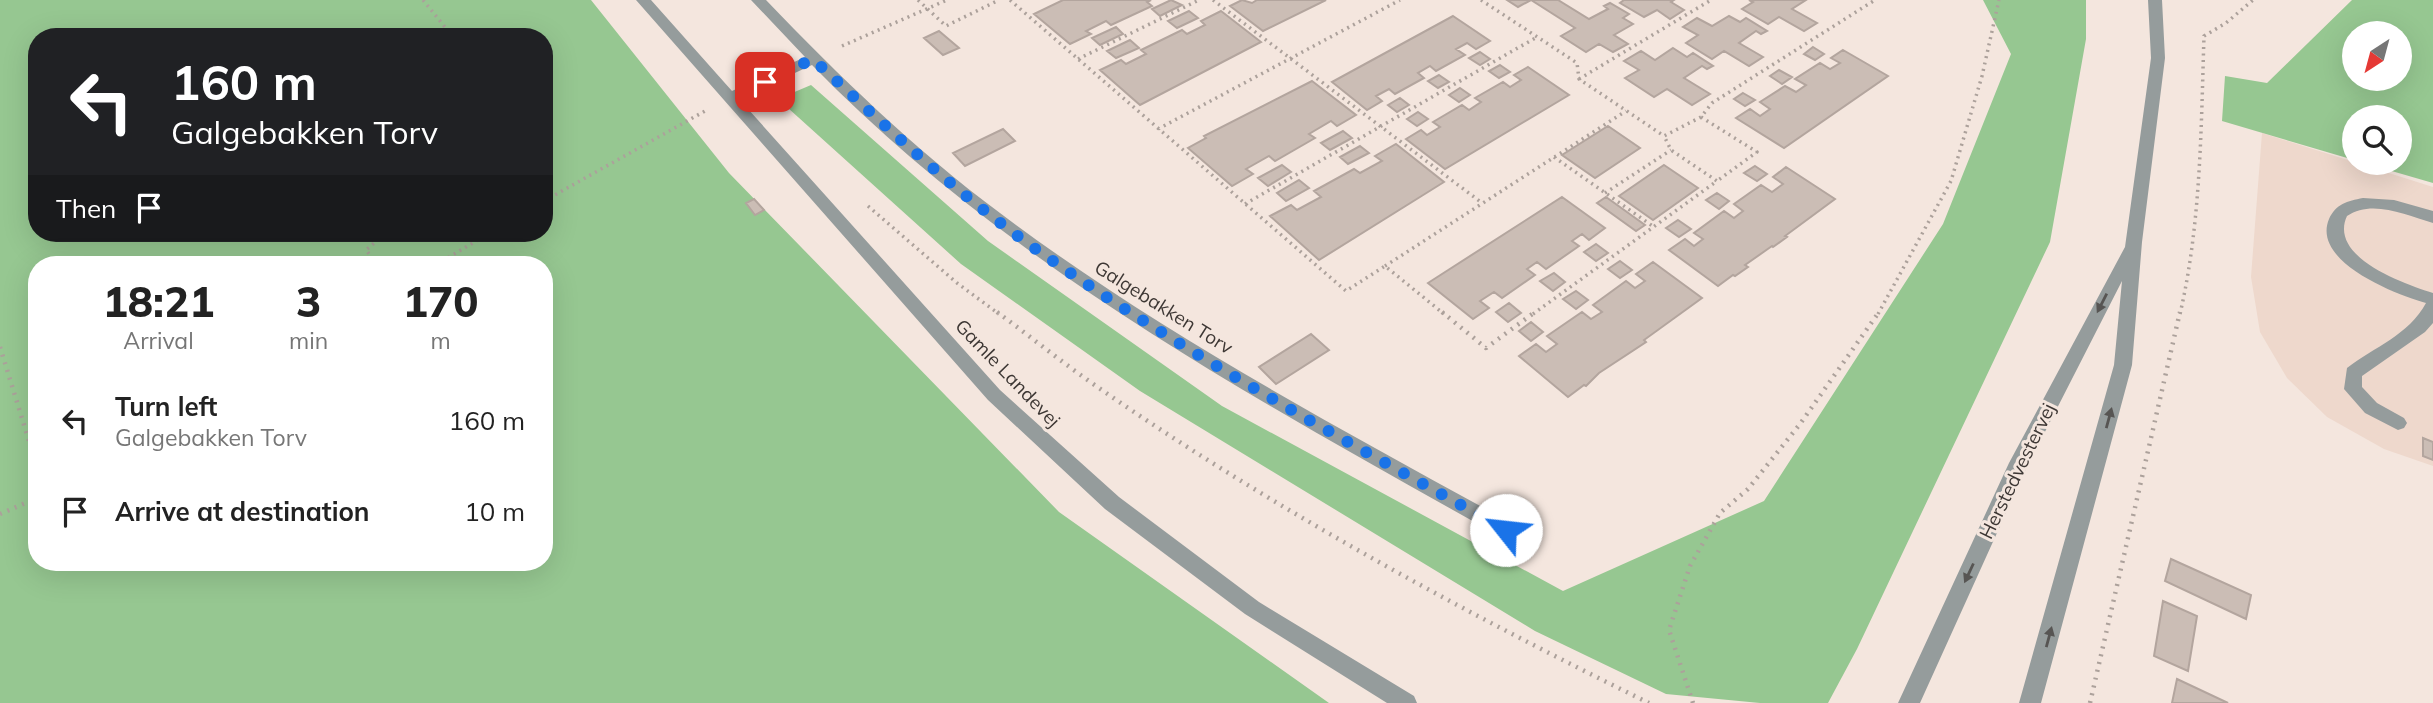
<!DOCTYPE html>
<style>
body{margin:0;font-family:Mulish,sans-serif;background:#f6f6f6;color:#222;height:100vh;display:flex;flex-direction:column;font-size:26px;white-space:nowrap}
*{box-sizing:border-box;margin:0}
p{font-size:23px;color:#767676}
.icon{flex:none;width:38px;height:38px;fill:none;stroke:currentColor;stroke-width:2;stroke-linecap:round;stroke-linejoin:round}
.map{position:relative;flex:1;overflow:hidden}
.drawer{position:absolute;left:28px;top:256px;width:525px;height:315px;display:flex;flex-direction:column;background:#fff;border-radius:28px;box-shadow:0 7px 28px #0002}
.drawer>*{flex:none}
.banner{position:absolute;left:28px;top:28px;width:525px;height:214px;border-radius:28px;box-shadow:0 7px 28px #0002;background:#202124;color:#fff;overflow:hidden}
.needle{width:46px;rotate:216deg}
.controls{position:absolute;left:2342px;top:21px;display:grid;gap:14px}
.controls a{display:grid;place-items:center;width:70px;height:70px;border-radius:50%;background:#fff;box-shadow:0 7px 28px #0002;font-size:35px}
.pin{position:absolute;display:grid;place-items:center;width:60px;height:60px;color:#fff;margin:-30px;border-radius:14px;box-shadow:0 4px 10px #0006}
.me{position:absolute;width:77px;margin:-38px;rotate:299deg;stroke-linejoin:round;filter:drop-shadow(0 0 5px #0008)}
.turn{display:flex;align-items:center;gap:24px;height:147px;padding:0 28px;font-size:32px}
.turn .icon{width:91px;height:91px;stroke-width:2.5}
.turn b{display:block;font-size:49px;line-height:60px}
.then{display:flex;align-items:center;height:66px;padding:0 28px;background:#0003;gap:14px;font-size:26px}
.eta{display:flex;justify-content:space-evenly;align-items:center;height:119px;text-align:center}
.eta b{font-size:42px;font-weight:800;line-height:49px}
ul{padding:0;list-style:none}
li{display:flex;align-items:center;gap:21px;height:91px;padding:0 28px}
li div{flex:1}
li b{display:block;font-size:26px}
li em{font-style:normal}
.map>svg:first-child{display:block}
.built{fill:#eed8cc}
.green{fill:#96c791;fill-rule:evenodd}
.building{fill:#cbbdb5;stroke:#b3a59e;stroke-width:2}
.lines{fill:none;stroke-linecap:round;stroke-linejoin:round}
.path-far1{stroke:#aca19b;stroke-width:3.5;stroke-dasharray:2 4.5;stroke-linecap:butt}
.path{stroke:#aca19b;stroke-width:4.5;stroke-dasharray:2 6;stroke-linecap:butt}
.minor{fill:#959c9c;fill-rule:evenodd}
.oneway{fill:#575553}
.route{stroke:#1a73e8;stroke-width:12;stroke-dasharray:0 21.6}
.labels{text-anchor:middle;stroke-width:6;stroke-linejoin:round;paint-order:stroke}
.street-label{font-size:19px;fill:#3d3734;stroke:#f4e6de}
</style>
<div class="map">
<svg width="2433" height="703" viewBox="0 0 2433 703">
<rect width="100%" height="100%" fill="#f4e6de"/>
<path class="built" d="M2262 133 2433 187V466L2384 449 2327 417 2287 378 2260 332 2251 277Z"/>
<path class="green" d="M0 0H591L729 173 1059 512 1329 703H0ZM37 37H544V233H37ZM37 264H544V562H37Z
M1983 0H2086V39L2050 242 1857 649 1828 703H1760L1666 694 1535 631 1140 391 961 264 778 99 811 85 988 241 1222 406 1563 591 1764 501 1943 224 2011 54Z
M2352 0H2433V183L2364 163H2399V117H2354V160L2222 121 2225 76 2267 83ZM2354 33H2399V79H2354Z"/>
<path class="building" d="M1063 0H1151L1147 2 1152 6 1111 25 1106 21 1086 31 1091 34 1070 44 1034 14Z
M1171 0 1182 5 1160 16 1152 9Z
M1242 0 1252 3 1257 0H1326L1263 31 1230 6Z
M1507 0H1558L1589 19 1608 9 1604 6 1610 3 1629 14 1623 18 1633 24 1614 35 1628 44 1613 52 1599 44 1586 52 1561 36 1575 28 1531 0 1518 7Z
M1624 0H1674L1671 2 1684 10 1670 19 1657 10 1644 17 1620 3Z
M1749 0H1806L1792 9 1817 23 1804 31 1779 17 1768 24 1742 9 1753 2Z
M1189 11 1198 18 1177 28 1168 21Z
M1221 11 1261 42 1140 105 1100 70 1121 60 1126 64 1146 54 1141 50 1182 30 1187 34 1205 25 1201 21Z
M1453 16 1490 41 1476 49 1467 43 1456 49 1465 55 1436 71 1430 66 1418 73 1424 78 1395 94 1389 89 1376 96 1382 101 1367 110 1332 82Z
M1729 16 1740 22 1746 18 1767 31 1761 34 1756 31 1739 43 1763 57 1749 66 1724 51 1712 59 1686 43 1698 35 1683 27 1697 18 1712 26Z
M1116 27 1123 34 1100 45 1092 38Z
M939 31 959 48 943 55 924 38Z
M1130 40 1139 48 1116 58 1107 51Z
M1813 47 1824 54 1815 60 1804 54Z
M1673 48 1687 57 1693 53 1713 66 1707 69 1702 66 1684 78 1710 94 1692 105 1667 89 1654 97 1625 78 1639 70 1624 61 1641 51 1655 60Z
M1843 50 1888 76 1784 148 1736 118 1750 109 1760 116 1770 109 1760 102 1785 86 1796 92 1806 85 1795 79 1820 63 1830 69 1840 63 1831 58Z
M1480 52 1490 59 1480 65 1469 58Z
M1500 65 1510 72 1499 78 1489 71Z
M1528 67 1569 95 1445 169 1406 139 1421 130 1427 135 1440 127 1433 122 1462 105 1469 110 1481 102 1475 98 1503 82 1510 87 1521 80 1514 75Z
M1779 70 1792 77 1782 84 1770 76Z
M1439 75 1449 82 1438 88 1428 81Z
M1312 81 1356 115 1337 126 1331 121 1309 134 1315 138 1275 161 1269 156 1246 169 1253 174 1232 186 1188 148 1206 138 1204 136Z
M1460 88 1470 95 1459 102 1449 95Z
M1743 93 1755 100 1745 106 1734 99Z
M1400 98 1409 105 1397 112 1388 105Z
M1418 112 1428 119 1417 126 1407 119Z
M1608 126 1640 148 1595 178 1562 155Z
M1003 129 1015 141 965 166 953 153Z
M1343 131 1352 138 1330 150 1321 143Z
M1396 144 1444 182 1319 260 1270 216 1291 205 1297 210 1321 197 1314 191 1354 169 1360 173 1382 161 1375 156Z
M1360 146 1369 153 1348 164 1340 157Z
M1282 165 1291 172 1268 186 1258 178Z
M1664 165 1698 188 1653 220 1619 196Z
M1755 166 1767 174 1757 181 1744 173Z
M1786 167 1835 199 1785 236 1787 237 1773 247 1772 246 1745 265 1748 267 1735 276 1733 275 1718 286 1669 250 1685 239 1694 246 1703 239 1694 233 1724 211 1734 218 1743 211 1734 204 1761 185 1772 192 1783 184 1773 177Z
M1299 180 1309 188 1286 201 1277 193Z
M1717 193 1729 201 1719 209 1706 200Z
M1562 197 1605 228 1589 240 1582 234 1572 241 1579 246 1546 269 1537 262 1527 269 1535 275 1502 298 1494 292 1480 301 1489 308 1473 319 1428 283Z
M1606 197 1645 225 1636 231 1597 203Z
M754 199 764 210 755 215 746 203Z
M1678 220 1691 229 1679 237 1666 228Z
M1596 244 1608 253 1596 261 1584 252Z
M1620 261 1632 270 1620 278 1608 269Z
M1653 262 1702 298 1644 340 1646 342 1599 373 1586 386 1584 385 1568 397 1519 356 1536 344 1546 352 1557 344 1547 336 1582 312 1591 319 1602 312 1593 305 1626 281 1635 288 1645 281 1636 274Z
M1554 273 1565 282 1553 291 1540 281Z
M1576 291 1588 300 1576 309 1563 299Z
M1509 303 1521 313 1508 322 1496 312Z
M1531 322 1543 332 1531 341 1519 331Z
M1311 334 1329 350 1276 384 1259 367Z
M2423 438 2433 442V460L2423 456Z
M2171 559 2251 595 2246 619 2165 581Z
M2163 601 2197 616 2188 671 2154 656Z
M2177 679 2228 703H2172Z"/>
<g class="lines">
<path class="path-far1" d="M423 0 453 37
M918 0 946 26 999 0
M1010 0 1346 291 1385 266 1444 314
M1213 0 1482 203
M1481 0 1577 63 1579 79 1664 136 1701 117 1712 103 1875 0
M842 46 947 0
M1078 59 1199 0
M1579 79 1711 0
M1701 117 1757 152 1717 181
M1158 129 1400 0
M1554 157 1654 227
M1605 193 1671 150
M544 201 705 111
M1245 204 1537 37
M868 206 957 283 999 314
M377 264 366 250 386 233
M437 264 490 233
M1385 266 1626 111
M1533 314 1717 181 1671 150 1664 136
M1878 314 1951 181 1982 76 1999 0
M2180 314C2201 223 2201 129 2204 36L2226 23 2253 0"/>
<path class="path" d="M997 312C1031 337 1064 364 1099 388 1272 508 1459 610 1649 703
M1442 312 1486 348 1535 312
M0 347 37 467
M0 514 37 498
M1693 703 1669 630 1690 566 1720 513 1748 489 1800 424 1879 312
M2090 703 2180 312"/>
<path class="minor" d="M636 0H651L732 91 805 57 751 0H766C839 76 915 150 1000 213 1166 338 1352 435 1533 535L1536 541 1533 547 1526 549 1519 547C1270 407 1014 272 812 65L739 99 1000 390 1119 497 1259 602 1414 696 1417 703H1387L1245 614 1105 509 988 400Z
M2148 0H2162L2165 58 2142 242 2132 365 2041 703H2019L2114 365 2122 281 2025 471 1920 703H1898L2009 463 2125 247 2151 58Z
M2363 198 2394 200 2433 211V223C2406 215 2372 199 2347 216 2328 257 2404 284 2433 293V323L2425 332 2362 376V387L2377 403 2404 418 2407 423 2404 428 2398 430 2365 413 2344 389 2347 368C2374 347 2409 335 2426 303 2397 295 2311 262 2329 219 2336 204 2347 201 2363 198Z"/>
</g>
<defs><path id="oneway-solid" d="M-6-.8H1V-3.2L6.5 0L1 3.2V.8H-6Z" transform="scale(1.75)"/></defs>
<g class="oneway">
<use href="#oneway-solid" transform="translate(2102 303) rotate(117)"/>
<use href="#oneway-solid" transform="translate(2109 418) rotate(-75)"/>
<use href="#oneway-solid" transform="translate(1969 573) rotate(115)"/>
<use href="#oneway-solid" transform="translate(2049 637) rotate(-75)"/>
</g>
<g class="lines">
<path class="route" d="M765 82 813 59C883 124 952 189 1030 245 1181 352 1344 440 1506 530"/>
</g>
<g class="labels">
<g class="street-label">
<text transform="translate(1164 307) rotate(32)" y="7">Galgebakken Torv</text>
<text transform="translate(1008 373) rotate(46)" y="7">Gamle Landevej</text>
<text transform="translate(2017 471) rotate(-64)" y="7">Herstedvestervej</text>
</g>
</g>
</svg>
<div class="controls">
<a><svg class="needle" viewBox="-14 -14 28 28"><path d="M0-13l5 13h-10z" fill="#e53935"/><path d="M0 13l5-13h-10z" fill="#767676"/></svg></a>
<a><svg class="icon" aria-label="search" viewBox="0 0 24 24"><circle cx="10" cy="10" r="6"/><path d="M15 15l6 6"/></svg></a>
</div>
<div class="pin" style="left:765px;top:82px;background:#d93025"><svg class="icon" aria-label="arrive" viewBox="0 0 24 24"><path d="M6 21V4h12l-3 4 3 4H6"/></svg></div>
<svg class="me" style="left:1506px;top:530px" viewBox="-20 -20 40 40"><circle r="19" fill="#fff"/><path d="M0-13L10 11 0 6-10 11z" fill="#1a73e8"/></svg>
<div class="banner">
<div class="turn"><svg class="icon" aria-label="left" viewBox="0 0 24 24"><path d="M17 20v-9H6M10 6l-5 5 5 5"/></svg><div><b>160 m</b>Galgebakken Torv</div></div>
<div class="then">Then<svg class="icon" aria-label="arrive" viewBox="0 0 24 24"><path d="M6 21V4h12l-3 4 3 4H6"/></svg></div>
</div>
<section class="drawer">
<div class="eta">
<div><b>18:21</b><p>Arrival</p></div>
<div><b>3</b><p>min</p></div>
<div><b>170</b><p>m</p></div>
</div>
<ul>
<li><svg class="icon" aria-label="left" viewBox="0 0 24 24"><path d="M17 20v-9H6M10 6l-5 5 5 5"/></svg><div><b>Turn left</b><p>Galgebakken Torv</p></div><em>160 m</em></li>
<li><svg class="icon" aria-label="arrive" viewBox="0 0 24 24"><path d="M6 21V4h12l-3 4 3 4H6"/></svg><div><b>Arrive at destination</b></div><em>10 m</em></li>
</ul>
</section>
</div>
